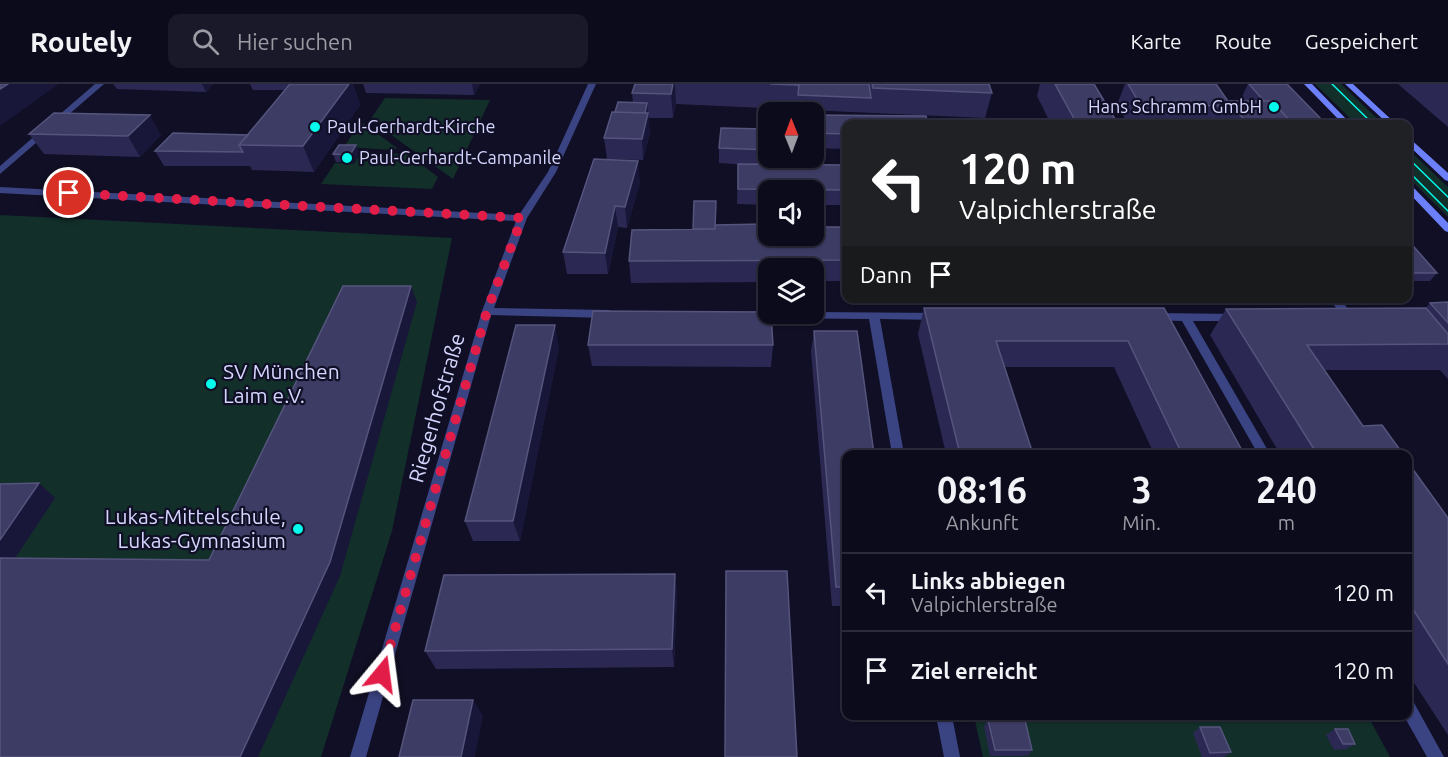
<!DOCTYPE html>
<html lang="de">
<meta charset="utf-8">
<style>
body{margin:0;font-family:Ubuntu,sans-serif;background:#1a1929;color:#f1f3f6;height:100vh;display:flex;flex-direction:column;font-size:22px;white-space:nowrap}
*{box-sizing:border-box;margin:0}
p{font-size:20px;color:#9a9ba3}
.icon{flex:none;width:33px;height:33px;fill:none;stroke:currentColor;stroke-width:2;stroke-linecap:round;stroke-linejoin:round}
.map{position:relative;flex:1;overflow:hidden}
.side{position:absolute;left:842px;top:366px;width:570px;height:270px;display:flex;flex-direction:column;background:#0c0b1c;border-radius:12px;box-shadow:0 2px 4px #0004,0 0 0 2px #2c2b3b}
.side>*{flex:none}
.top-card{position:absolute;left:842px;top:36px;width:570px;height:183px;border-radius:12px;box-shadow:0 2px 4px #0004,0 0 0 2px #2c2b3b;background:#202124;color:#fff;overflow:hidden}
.needle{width:39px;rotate:359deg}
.tools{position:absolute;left:758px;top:18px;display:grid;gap:12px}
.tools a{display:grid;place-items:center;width:66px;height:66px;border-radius:12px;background:#0c0b1c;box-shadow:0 2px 4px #0004,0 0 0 2px #2c2b3b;font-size:30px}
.pin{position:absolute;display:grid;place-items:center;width:51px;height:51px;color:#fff;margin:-26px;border:3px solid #fff;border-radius:50%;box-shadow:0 2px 6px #0007}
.me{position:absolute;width:66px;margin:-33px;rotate:16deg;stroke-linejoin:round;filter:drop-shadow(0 0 4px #0008)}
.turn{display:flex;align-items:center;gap:21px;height:126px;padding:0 18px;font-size:27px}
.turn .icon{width:78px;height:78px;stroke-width:2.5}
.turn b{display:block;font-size:42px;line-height:51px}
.then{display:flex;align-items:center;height:57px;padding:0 18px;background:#0003;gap:12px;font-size:22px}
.eta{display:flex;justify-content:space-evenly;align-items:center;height:102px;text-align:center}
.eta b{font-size:36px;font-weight:600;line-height:42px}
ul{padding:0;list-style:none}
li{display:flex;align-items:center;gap:18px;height:78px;padding:0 18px;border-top:2px solid #2c2b3b}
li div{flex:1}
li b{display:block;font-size:22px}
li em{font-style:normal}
header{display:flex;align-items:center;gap:36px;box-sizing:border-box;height:84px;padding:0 30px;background:#0c0b1c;border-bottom:2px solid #2c2b3b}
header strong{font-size:28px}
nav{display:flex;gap:33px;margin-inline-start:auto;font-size:21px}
.search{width:420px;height:54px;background:#1a1929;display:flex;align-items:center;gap:15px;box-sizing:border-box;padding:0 21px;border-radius:12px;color:#9a9ba3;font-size:22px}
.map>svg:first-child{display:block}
.green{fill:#122f2a}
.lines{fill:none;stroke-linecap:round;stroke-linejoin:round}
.service{fill:#3b4483;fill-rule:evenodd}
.minor{fill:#3b4483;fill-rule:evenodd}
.secondary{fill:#6d80fc;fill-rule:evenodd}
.tram{stroke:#04faec;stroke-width:1.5}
.wall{fill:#2b2953}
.shaded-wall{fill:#181739}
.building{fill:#3d3c65;stroke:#55547d;stroke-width:1.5}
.route{stroke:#e11d48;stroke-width:10;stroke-dasharray:0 18}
.poi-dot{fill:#04faec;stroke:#100f25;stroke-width:2}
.labels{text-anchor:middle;stroke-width:4.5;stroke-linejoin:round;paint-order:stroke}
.far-poi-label{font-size:18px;fill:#d4d6fe;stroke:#100f25;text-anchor:start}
.poi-label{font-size:21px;fill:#d4d6fe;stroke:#100f25;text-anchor:start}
.street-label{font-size:21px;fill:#d4d6fe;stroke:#100f25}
</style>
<header>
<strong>Routely</strong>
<div class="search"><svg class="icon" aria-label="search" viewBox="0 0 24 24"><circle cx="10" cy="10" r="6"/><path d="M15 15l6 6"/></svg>Hier suchen</div>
<nav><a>Karte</a><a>Route</a><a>Gespeichert</a></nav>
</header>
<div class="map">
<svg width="1448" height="673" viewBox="0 0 1448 673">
<rect width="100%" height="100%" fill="#100f25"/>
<path class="green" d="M1315 0H1341L1383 40H1356Z
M385 14 490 16 453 95 370 36Z
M360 39H363L397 64 393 66 344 63Z
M1407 64 1448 103V133L1407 92Z
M361 68 408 70 438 93 432 105 321 100 335 79 354 80Z
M0 131 452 154 392 447 321 673H0Z
M974 632H1368L1390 673H983Z"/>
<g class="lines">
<path class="service" d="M1329 214H1340L1353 232 1352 235H1344Z"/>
<path class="minor" d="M95 0H104L0 90V82Z
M588 0H596L556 88 527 134 494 224 609 226 614 230 609 234 491 231 366 673H350L482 227 516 137 0 109V103L519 131 548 88Z
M755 227 768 228V230H813V228L943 229 944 232 943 235 939 236 880 235 904 370H892L869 235 751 234 750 231Z
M1154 229 1240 230 1241 233 1236 237H1193L1270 370H1258L1182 237 1150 236 1149 233Z
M1407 614 1413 617 1444 673H1427L1404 632H1407Z
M936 632H952L960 673H944Z"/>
<path class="secondary" d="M1304 0H1312L1351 40H1343Z
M1345 0H1353L1396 40H1388Z
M1407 52 1448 89V97L1445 96 1407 60Z
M1407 99 1410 100 1448 139V148L1445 147 1407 107Z"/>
<path class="tram" d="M1332 0 1373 40
M1407 73 1448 113
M1407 86 1448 127"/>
</g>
<path class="wall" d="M113 0H213L206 8 117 5Z
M250 0H353L360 21 314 88 252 86 250 82H164L155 67 248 51 285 6H253Z
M363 0H480L474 11 366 9Z
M635 0H989L992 9 985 34 676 20 673 34H648L650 49 643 76 607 75 604 54 615 28 633 19 632 9Z
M1040 0H1094L1118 40H1051L1037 12Z
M1125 0H1216L1228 17H1240L1248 0 1323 37 1322 40H1128L1117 21Z
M1398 0H1448V43Z
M813 31 846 40V65L813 64Z
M768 45V74H775V81H846V121H813V106H768V121L737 120 738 80 750 81 719 79V64Z
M29 50 161 51 140 73 44 70Z
M356 61 359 69 353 79 336 78 333 70Z
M640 98 627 144 618 143 608 190H567L563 168Z
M716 141 768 152 846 143V197H813V184H768V198L631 199 629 177 693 145Z
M1407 155 1437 189 1430 197H1407Z
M1448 218V295L1440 286H1325L1363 342 1403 370H1280L1210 251 1226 225 1426 224 1430 219Z
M924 224H1164L1244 370H1154L1114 283H1004L1033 370H946L918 250Z
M814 247 846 370V522H832L811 268Z
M588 261H773L771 283 592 282Z
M559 263 520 457H473L465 437Z
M1407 377 1448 434V651L1407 588Z
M675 490 677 509 674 583 436 585 425 567Z
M1182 632H1214L1211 634Z
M988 636 1032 666 1028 672H990L984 642Z
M1200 643 1231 668 1224 673H1202L1193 649Z
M1335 645 1355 660 1346 665 1334 666 1326 651Z"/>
<path class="shaded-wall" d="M8 0H59L0 42V5Z
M202 0H213L206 8Z
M349 0H353L360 21 314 88 303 62Z
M472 0H480L474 11Z
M673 0H675L676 20 673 34 671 10Z
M647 19 650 49 643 76 642 55 644 34Z
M150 31 161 51 140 73 128 52Z
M356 61 359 69 353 79 350 71Z
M638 77 640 98 627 144 625 123Z
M615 122 618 143 608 190 605 169Z
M411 202 417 218 340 492 258 673H240Z
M555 241 559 263 520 457 513 437Z
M39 399 55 414 6 488 0 484V456Z
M675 490 677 509 674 583 672 565Z
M473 616 483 632 475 673H461Z"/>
<path class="building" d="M0 0H8L0 5Z
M290 0H349L303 62 239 61Z
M635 0H673L671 10 632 9Z
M770 0H799L798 1Z
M799 0H869L871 14 798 11Z
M872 0H989L992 9 873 4Z
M1055 0H1094L1118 40H1077Z
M1128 0H1216L1228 17 1226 22 1140 20Z
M1249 0H1287L1323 37H1290L1272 17H1264Z
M1228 17H1272L1293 40H1248Z
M618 18 647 19 645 29 615 28Z
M612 28 648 29 642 55 604 54Z
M54 29 150 31 128 52 29 50Z
M813 31 926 32 928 40H846V50L813 49Z
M721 44 768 45V66L719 64Z
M173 49 248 51 239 61 243 68 155 67Z
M339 61H356L350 71 333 70Z
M594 75 638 77 625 123 615 122 605 169 563 168Z
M738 80 846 81V106L738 105Z
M694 117H716L715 145H693Z
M768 140V152H813V143H846V176L629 177 632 146 715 145V141Z
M1407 155 1437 189H1407Z
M343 202H411L330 478 240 673H0V474L209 476Z
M1448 218V239L1430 219Z
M924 224H1164L1244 370H1182L1128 257H996L1033 370H960Z
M1426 224 1448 250V260L1307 261 1363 342 1382 341 1403 370H1317L1226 225Z
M593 227 768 228V230H771L773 261H588Z
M516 241H555L513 437H465Z
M814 247H857L874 370H846V503H836Z
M1407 377 1448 434V580L1407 516Z
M39 399 0 456V400Z
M726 487H787L797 673H725Z
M675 490 672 565 425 567 444 491Z
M413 616H473L461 673H399Z
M988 636H1025L1032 666H995Z
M1200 643H1220L1231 668 1210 669Z
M1335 645H1348L1355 660H1343Z"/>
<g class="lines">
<path class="route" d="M69 109 522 134 487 227 382 590"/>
</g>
<g class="poi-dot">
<circle cx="1274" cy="23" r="6"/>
<circle cx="315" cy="43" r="6"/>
<circle cx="347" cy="74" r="6"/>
<circle cx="211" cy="300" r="6"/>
<circle cx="298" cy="445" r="6"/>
</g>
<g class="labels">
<g class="far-poi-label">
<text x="1262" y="29" text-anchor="end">Hans Schramm GmbH</text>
<text x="327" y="49">Paul-Gerhardt-Kirche</text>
<text x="359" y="80">Paul-Gerhardt-Campanile</text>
</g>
<g class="poi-label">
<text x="223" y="295">SV München<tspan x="223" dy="24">Laim e.V.</tspan></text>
<text x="286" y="440" text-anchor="end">Lukas-Mittelschule,<tspan x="286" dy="24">Lukas-Gymnasium</tspan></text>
</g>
<g class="street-label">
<text transform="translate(437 324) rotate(-74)" y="7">Riegerhofstraße</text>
</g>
</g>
</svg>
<div class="tools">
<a><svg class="needle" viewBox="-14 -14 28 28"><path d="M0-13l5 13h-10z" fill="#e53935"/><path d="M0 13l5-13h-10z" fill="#9a9ba3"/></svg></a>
<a><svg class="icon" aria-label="sound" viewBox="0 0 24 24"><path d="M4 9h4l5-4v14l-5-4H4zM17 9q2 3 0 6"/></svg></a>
<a><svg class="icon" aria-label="layers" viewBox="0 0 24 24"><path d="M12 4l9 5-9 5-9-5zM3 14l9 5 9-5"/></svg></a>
</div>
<div class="pin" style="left:69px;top:109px;background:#d93025"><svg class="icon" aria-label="arrive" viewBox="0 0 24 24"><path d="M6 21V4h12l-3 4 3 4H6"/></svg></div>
<svg class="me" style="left:382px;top:590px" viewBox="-20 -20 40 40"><path d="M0-17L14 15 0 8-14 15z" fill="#e11d48" stroke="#fff" stroke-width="4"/></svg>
<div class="top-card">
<div class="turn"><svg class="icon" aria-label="left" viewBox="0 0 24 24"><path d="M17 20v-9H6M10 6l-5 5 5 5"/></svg><div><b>120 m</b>Valpichlerstraße</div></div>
<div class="then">Dann<svg class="icon" aria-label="arrive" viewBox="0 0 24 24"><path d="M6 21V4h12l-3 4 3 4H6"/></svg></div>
</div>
<section class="side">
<div class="eta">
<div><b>08:16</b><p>Ankunft</p></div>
<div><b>3</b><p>Min.</p></div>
<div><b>240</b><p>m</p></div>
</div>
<ul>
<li><svg class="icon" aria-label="left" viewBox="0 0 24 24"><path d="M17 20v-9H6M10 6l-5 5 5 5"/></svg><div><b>Links abbiegen</b><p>Valpichlerstraße</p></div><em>120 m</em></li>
<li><svg class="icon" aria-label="arrive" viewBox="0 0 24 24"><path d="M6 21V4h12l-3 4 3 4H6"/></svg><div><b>Ziel erreicht</b></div><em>120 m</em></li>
</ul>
</section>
</div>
